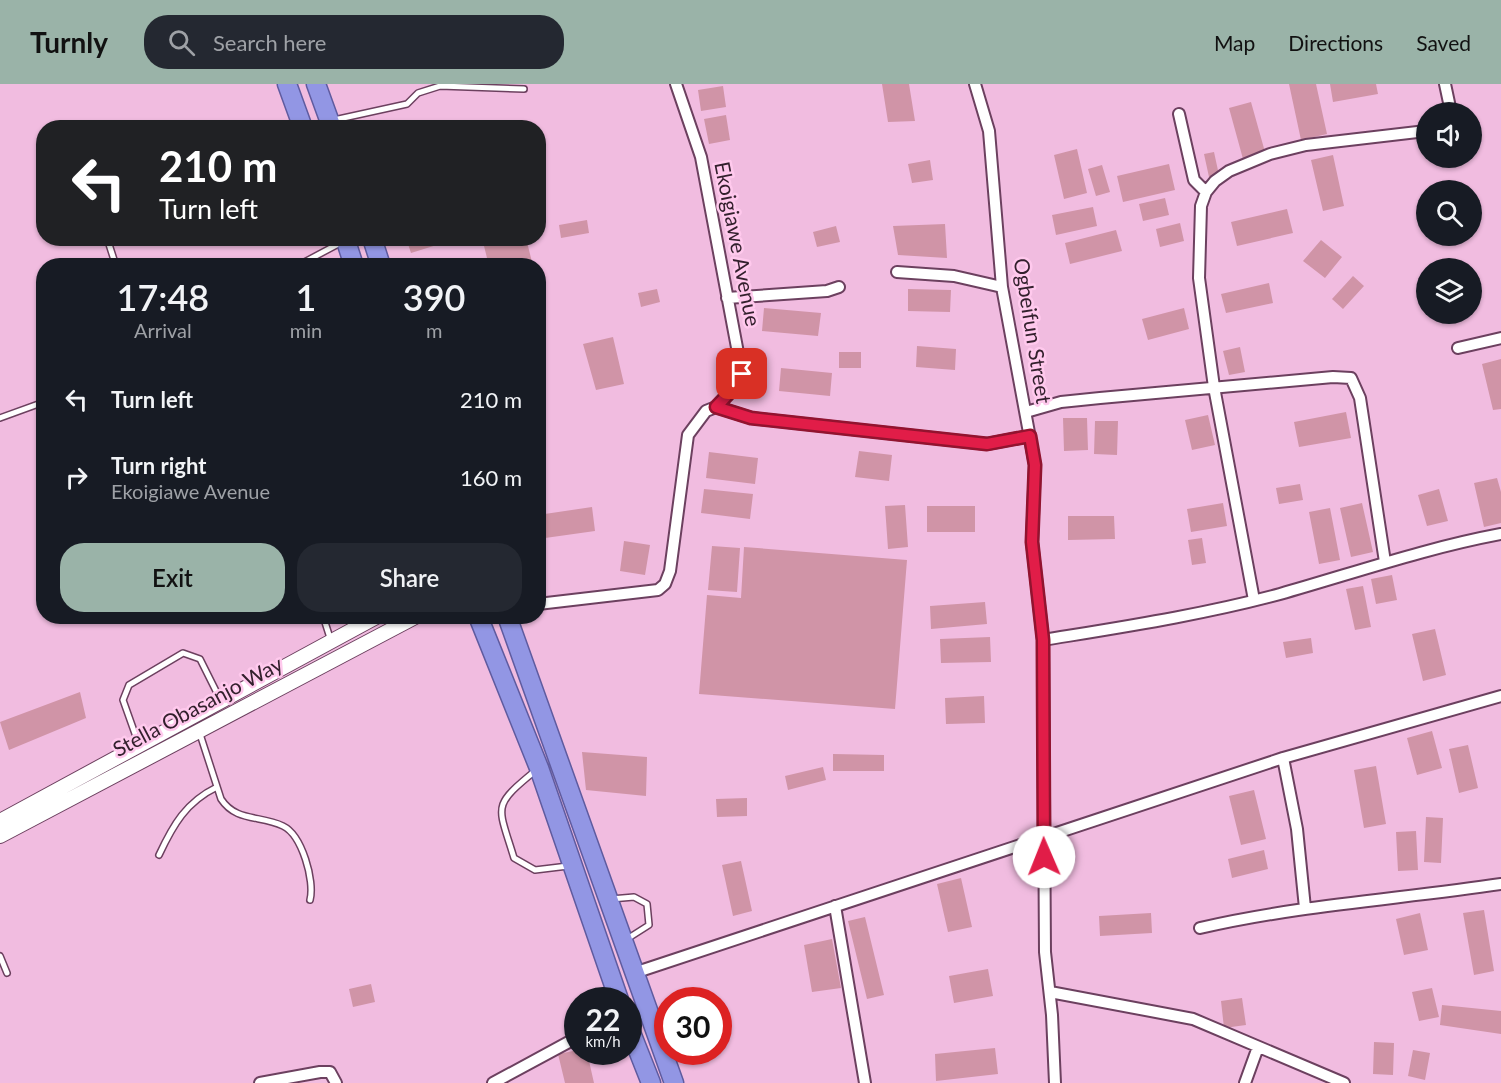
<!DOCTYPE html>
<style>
body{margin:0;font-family:Lato,sans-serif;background:#242831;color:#f1f3f6;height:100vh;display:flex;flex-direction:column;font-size:22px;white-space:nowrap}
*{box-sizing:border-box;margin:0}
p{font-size:20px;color:#9ea1a6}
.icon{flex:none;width:33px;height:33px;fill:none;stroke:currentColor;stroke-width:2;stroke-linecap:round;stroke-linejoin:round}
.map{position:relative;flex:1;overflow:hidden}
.panel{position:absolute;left:36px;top:174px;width:510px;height:366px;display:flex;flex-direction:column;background:#171b24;border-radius:24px;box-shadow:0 2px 4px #0004}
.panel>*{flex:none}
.top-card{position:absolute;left:36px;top:36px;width:510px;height:126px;border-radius:24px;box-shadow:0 2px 4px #0004;background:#202124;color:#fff;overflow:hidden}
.controls{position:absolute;left:1416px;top:18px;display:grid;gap:12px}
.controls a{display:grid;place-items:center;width:66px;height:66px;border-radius:50%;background:#171b24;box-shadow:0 2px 4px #0004;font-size:30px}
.speed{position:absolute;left:564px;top:903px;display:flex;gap:12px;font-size:30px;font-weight:700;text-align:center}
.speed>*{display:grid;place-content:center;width:78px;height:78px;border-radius:50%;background:#171b24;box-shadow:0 2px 4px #0004;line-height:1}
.speed small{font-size:15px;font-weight:400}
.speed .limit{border:9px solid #d22;background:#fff;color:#111}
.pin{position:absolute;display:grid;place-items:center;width:51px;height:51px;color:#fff;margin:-26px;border-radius:12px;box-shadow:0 3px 9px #0006}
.me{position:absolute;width:66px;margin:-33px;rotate:359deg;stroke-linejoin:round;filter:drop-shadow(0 0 4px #0008)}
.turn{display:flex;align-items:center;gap:21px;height:126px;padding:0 24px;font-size:27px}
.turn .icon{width:78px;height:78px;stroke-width:2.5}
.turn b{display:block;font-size:42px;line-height:51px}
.eta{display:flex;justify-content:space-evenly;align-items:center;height:102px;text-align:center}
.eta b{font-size:36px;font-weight:600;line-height:42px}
.action{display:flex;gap:12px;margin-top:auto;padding:12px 24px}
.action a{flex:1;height:69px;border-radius:24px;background:#9ab3a8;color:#111;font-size:24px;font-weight:600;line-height:69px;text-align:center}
.action a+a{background:#242831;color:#f1f3f6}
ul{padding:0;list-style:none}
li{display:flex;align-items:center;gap:18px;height:78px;padding:0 24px}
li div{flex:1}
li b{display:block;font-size:22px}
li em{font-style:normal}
header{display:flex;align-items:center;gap:36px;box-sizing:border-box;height:84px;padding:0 30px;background:#9ab3a8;color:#111}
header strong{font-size:28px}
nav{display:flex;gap:33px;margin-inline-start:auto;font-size:21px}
.search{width:420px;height:54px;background:#242831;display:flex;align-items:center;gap:15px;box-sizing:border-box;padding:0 21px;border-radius:24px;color:#9ea1a6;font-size:22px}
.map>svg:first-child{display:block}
.building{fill:#d094a7}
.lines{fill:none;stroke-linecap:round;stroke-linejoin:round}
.service-casing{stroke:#6c405f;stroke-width:8}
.minor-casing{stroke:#6c405f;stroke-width:14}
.tertiary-casing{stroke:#6c405f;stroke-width:16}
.trunk-casing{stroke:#5f5b9f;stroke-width:21}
.service{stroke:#fff;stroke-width:5}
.minor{stroke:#fff;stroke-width:10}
.tertiary{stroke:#fff;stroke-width:14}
.trunk{stroke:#9296e4;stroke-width:18}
.route-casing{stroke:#92132f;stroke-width:15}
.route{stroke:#e11d48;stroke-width:10}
.labels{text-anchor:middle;stroke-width:5;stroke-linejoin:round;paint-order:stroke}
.street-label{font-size:21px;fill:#33202d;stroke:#ffc9ed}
</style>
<header>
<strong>Turnly</strong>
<div class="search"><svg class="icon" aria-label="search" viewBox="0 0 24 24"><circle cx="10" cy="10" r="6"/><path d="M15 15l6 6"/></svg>Search here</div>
<nav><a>Map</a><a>Directions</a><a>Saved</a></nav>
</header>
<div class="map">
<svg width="1501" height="999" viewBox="0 0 1501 999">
<rect width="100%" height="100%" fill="#f1bce0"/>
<path class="building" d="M882 0H909L915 37 888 38Z
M1289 0H1316L1327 50 1301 56Z
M1330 0H1376L1378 10 1333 18Z
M723 2 726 23 701 27 698 6Z
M1251 18 1265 68 1243 75 1229 24Z
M726 31 730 56 709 60 704 35Z
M1077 65 1087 109 1064 115 1054 71Z
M1214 68 1219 91 1209 93 1204 70Z
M1333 71 1344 122 1323 127 1311 76Z
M930 76 933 96 912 99 908 80Z
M1169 80 1175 106 1123 118 1117 92Z
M1102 81 1110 108 1096 112 1088 85Z
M1165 114 1169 131 1143 137 1139 120Z
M1093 123 1097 142 1056 151 1052 131Z
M1287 125 1293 149 1237 162 1231 138Z
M587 136 589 149 561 154 559 141Z
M1180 139 1184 157 1160 163 1156 145Z
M945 140 947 174 898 171 893 142Z
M836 142 840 158 817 163 813 148Z
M1116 146 1122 167 1070 180 1065 159Z
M406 154H456V155L411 169Z
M482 154H526L533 182H489Z
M1321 156 1342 173 1325 194 1303 177Z
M1353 192 1364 202 1343 225 1332 215Z
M1269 199 1273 219 1226 229 1221 210Z
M657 205 660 218 641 223 638 209Z
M908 205 951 206 950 228 908 227Z
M764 224 821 229 818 252 762 247Z
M1184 224 1189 245 1148 256 1142 235Z
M613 253 624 300 596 306 583 260Z
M917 262 956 265 955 286 916 283Z
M1240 263 1245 288 1229 291 1223 267Z
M839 268H861V284H839Z
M1501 275V325L1493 326 1482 280Z
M781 284 832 289 830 312 779 307Z
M1346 328 1351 354 1299 363 1294 338Z
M1208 331 1215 361 1192 366 1185 336Z
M1063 334H1087L1088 366 1064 367Z
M1095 337H1118L1117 371 1094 370Z
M859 367 892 371 889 397 855 393Z
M709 368 758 374 755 400 706 394Z
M1497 394 1501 408V439L1484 443 1474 399Z
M1300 400 1303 416 1279 420 1276 404Z
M704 405 753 410 750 435 701 429Z
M1439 405 1448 437 1427 442 1418 411Z
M1223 419 1227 442 1191 448 1187 425Z
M1362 419 1373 468 1351 473 1340 424Z
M905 421 908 463 888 465 885 422Z
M927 422H975V448H927Z
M592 423 595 447 538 455V431Z
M1330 424 1340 476 1319 480 1309 428Z
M1068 432H1114L1115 455 1068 456Z
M1202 454 1206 479 1192 481 1188 456Z
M624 457 650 461 645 491 620 487Z
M712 462 740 464 737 508 708 506Z
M744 463 907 476 895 625 699 610 707 511 741 514Z
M1392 491 1397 516 1376 520 1371 495Z
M1363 502 1371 543 1355 546 1346 505Z
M985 518 987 540 931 545 930 522Z
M1435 545 1446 591 1423 597 1412 550Z
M990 553 991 578 941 579 940 555Z
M1311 554 1313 569 1286 574 1283 558Z
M80 608 86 634 9 666 0 638Z
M984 612 985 639 946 640 945 614Z
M1432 647 1442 684 1417 691 1407 654Z
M1468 661 1478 704 1459 709 1449 665Z
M582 668 647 673 646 712 586 706Z
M833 670 884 671V687H833Z
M1376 682 1386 740 1364 744 1354 686Z
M823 683 826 696 788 706 785 692Z
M1254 706 1266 755 1241 761 1229 712Z
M747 714V732L717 733 716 715Z
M1426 733 1443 734 1441 779 1424 778Z
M1416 747 1418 786 1398 787 1396 748Z
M1264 766 1268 785 1232 794 1228 775Z
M741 777 752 827 733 832 722 781Z
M961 794 972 843 948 848 937 800Z
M1484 826 1494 887 1474 891 1463 829Z
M1151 829 1152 849 1100 852 1099 832Z
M1420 829 1428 866 1404 871 1396 835Z
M865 833 884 911 867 915 848 837Z
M832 855 841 904 812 908 804 861Z
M988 885 993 912 954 919 949 892Z
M371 900 375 918 353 923 349 905Z
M1432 904 1439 933 1419 937 1412 908Z
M1242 914 1246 941 1224 944 1221 917Z
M1442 921 1501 927V950L1440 941Z
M1374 958 1394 959 1393 991 1373 990Z
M995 964 998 990 936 997 935 970Z
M578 966 587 968 594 999H565L558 970Z
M1413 966 1430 969 1425 996 1408 992Z"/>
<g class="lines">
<defs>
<path id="service" d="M334 36 407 20 418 9 440 2 524 5
M107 154 116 182
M297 182 342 158
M0 334 44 318
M323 532 331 557
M199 647 221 715C236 738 260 731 283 742 302 751 315 797 310 816
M139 661 123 616 129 601 183 569 200 575 221 617
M535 687C491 723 498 721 514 774L535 786 568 782
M159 771C173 741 186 718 217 703
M611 815 634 813 647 820 649 841 627 855
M0 872 7 889"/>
<path id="minor" d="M975 0 989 47 1002 203 1035 381 1032 458 1043 556 1045 868 1052 931 1055 999
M1445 0 1451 28
M1179 30 1194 96 1206 108
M897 188 954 192 1002 203
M727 214 827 207 839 203
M1458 264 1501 254
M716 323 751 334 987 360 1030 352
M1026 328 1061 318 1100 314 1333 293 1351 294 1360 314 1385 478
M1254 516 1214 303 1199 194 1201 122 1206 108 1215 97 1229 87 1270 70 1306 61 1426 47
M538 520 658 506 665 500 670 487 688 351 706 327 716 323 737 301 742 290 701 73 676 0
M1043 556C1122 543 1202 531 1280 510 1354 489 1426 464 1501 450
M1283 674 1297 745 1305 824
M835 822 865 999
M1200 844C1299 821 1401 815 1501 800
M634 889 1283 674 1501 612
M1050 908 1193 935 1344 999
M260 999 320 988H330L336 999
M493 999 578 953
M1245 999 1258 963"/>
<path id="tertiary" d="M0 737 378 532
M0 752 417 532"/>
<path id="trunk" d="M287 0 303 44
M316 0 332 44
M345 154 354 182
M372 154 381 182
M478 532 539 684 619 916
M507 532 674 999
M628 941 651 999"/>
</defs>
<use href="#service" class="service-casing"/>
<use href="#minor" class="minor-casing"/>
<use href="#tertiary" class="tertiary-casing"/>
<use href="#trunk" class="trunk-casing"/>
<use href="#service" class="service"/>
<use href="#minor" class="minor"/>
<use href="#tertiary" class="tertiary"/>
<use href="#trunk" class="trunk"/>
</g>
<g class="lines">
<defs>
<path id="route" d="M742 290 737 301 716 323 751 334 987 360 1030 352 1035 381 1032 458 1043 556 1044 773"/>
</defs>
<use href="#route" class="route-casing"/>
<use href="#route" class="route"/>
</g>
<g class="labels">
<g class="street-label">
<text transform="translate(737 160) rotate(79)" y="7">Ekoigiawe Avenue</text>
<text transform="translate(1032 247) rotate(81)" y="7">Ogbeifun Street</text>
<text transform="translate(198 623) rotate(-28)" y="7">Stella Obasanjo Way</text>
</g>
</g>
</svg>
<div class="controls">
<a><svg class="icon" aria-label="sound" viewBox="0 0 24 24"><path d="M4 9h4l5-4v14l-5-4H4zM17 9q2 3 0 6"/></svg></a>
<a><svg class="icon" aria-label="search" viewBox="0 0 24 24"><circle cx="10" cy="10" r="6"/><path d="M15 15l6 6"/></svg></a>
<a><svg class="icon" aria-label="layers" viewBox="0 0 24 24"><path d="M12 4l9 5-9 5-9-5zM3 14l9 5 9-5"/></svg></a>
</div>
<div class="speed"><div>22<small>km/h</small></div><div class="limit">30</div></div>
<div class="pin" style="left:742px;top:290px;background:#d93025"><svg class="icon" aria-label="arrive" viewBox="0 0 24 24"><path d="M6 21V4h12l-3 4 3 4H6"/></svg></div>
<svg class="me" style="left:1044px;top:773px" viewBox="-20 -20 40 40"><circle r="19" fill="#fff"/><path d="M0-13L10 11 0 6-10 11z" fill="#e11d48"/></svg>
<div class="top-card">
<div class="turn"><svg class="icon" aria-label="left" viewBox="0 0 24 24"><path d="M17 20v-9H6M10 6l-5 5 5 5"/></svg><div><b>210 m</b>Turn left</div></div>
</div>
<section class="panel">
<div class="eta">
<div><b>17:48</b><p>Arrival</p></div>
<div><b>1</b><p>min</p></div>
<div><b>390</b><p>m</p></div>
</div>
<ul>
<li><svg class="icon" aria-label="left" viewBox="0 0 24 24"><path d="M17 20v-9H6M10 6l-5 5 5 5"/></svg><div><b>Turn left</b></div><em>210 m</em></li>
<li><svg class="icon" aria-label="right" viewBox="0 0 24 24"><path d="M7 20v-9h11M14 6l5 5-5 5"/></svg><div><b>Turn right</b><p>Ekoigiawe Avenue</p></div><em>160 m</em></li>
</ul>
<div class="action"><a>Exit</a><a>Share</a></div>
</section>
</div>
